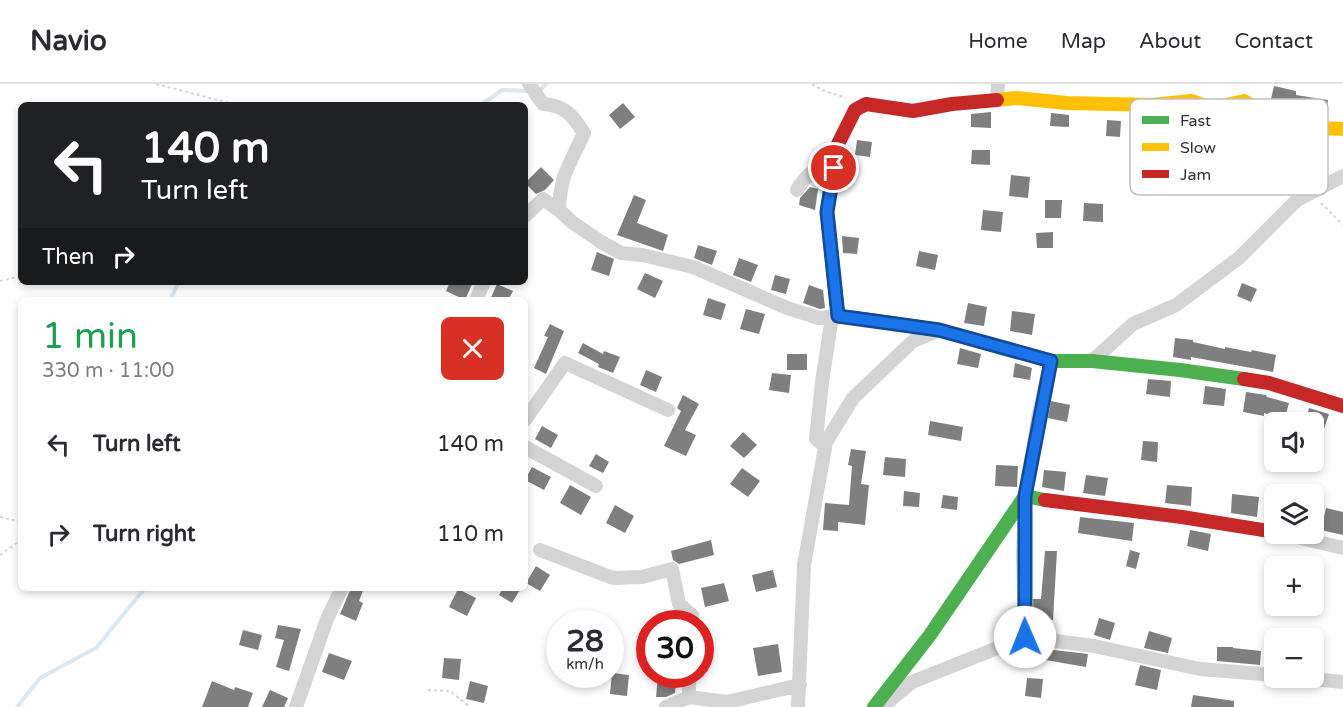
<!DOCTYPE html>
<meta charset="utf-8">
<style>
body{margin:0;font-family:"Varela Round",sans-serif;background:#f2f2f3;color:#2b2b33;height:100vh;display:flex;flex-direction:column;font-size:22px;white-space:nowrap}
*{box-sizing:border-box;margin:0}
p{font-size:20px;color:#7c7c81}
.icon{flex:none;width:33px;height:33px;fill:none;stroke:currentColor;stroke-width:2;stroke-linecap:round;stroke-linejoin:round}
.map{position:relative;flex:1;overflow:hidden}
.details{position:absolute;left:18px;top:213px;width:510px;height:294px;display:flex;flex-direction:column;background:#fff;border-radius:9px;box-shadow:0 3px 9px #0003}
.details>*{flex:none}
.banner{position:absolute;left:18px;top:18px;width:510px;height:183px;border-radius:9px;box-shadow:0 3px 9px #0003;background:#202124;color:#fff;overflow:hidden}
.fabs{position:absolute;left:1264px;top:328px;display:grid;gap:12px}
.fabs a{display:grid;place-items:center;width:60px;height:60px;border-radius:9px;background:#fff;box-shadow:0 3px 9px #0003;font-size:30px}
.speed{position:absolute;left:546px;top:526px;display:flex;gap:12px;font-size:30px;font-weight:700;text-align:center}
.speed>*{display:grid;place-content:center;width:78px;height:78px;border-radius:50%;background:#fff;box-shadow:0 3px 9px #0003;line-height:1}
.speed small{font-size:15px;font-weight:400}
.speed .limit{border:9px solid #d22;background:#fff;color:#111}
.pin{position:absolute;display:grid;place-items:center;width:51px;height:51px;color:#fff;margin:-26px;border:3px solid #fff;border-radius:50%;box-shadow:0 2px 6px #0007}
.me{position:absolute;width:66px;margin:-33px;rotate:359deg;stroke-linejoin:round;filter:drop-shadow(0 0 4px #0008)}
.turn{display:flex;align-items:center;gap:21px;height:126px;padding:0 24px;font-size:27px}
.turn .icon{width:78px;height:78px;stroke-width:2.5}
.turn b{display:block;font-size:42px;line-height:51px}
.then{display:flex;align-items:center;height:57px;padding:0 24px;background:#0003;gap:12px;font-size:22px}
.round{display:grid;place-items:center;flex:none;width:63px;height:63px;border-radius:9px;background:#f2f2f3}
.headline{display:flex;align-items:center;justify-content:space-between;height:102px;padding:0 24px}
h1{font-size:36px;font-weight:600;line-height:45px;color:#1e9e55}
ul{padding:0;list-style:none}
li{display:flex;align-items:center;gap:18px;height:90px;padding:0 24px}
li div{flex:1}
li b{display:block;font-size:22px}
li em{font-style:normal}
header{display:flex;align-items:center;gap:36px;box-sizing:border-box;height:84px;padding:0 30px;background:#fff;border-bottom:2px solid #e1e1e2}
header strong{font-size:28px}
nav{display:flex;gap:33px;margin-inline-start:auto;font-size:21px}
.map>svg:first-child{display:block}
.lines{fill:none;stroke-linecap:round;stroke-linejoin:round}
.stream{stroke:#dae8f2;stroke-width:4}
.building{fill:#7f7f7f}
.path{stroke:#d4d4d4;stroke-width:2;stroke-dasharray:3 3;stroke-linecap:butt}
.street{stroke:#d4d4d4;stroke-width:14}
.fast{stroke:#4caf50;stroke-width:14}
.slow{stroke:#ffc107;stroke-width:14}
.jam{stroke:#c62828;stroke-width:14}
.route-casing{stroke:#114b97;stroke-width:15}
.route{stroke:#1a73e8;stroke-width:10}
.key{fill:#fff;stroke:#c1c1c1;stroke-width:1.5}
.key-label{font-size:16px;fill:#303030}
</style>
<header>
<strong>Navio</strong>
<nav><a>Home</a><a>Map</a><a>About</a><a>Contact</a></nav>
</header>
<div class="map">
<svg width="1343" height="623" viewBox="0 0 1343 623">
<rect width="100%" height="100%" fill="#fff"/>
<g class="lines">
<path class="stream" d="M537 9 546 0
M481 21 502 6 530 7
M170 216 179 198
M17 623 40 594 96 564 145 504"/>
</g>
<path class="building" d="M1274 2 1296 7V11L1328 16 1326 30 1292 25V28L1272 20 1270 19Z
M623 19 635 33 620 45 609 31Z
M991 28V44L971 43V30Z
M1051 29 1069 31V43L1050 42Z
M1107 36 1121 37 1120 53 1106 52Z
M857 56 872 58 870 73 855 71Z
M972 66H990V81L971 80Z
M541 83 554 96 545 106 536 110 525 99Z
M1011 91 1030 93 1028 114 1009 112Z
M810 103 818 105 815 126 799 121 800 114Z
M634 111 646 116 637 139 668 151 663 167 617 151Z
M1045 116H1062L1061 134H1045Z
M1084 119 1103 120V138L1083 137Z
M983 126 1003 128 1001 148 981 146Z
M1053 148V164H1037L1036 149Z
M842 152 859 154 857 170 843 169Z
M698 161 717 167 712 181 694 174Z
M919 167 938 171 935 186 916 182Z
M597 168 614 175 609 192 591 186Z
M739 174 758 181 751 198 733 191Z
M645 189 663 197 655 214 637 205Z
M775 191 790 195 786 210 771 206Z
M450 198H473L465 216 446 207Z
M1242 199 1257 205 1251 218 1237 212Z
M497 200 513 207 508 216H490Z
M809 201 823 206 825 224 820 225 803 219Z
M708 214 726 220 721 236 703 231Z
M968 219 987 223 984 242 964 239Z
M746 225 765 230 759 250 740 245Z
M1012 227 1035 230 1032 251 1010 247Z
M550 240 564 247 546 290 534 284 548 253 544 252Z
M1175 254 1193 256V258L1225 265V263L1251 268 1252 266 1276 271 1273 288 1191 273V276L1173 273Z
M583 259 603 270 604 267 620 273 613 289 598 283 599 280 578 269Z
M960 264 981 270 978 284 957 280Z
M787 270H807V286H787Z
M1015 279 1032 284 1030 296 1013 293Z
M646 286 662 293 656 308 640 301Z
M772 289 791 291 789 309 769 306Z
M1148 295 1171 297 1170 313 1146 310Z
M1205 302 1226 305 1224 322 1203 320Z
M1246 308 1266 311 1267 313 1289 319 1285 334 1264 329V332L1243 328Z
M683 311 699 320 685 346 696 351 686 372 664 362 681 327 677 324Z
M1051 317 1070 321 1067 338 1048 334Z
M1309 324 1329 330 1323 348 1314 345V339H1305Z
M930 337 963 343 961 357 928 351Z
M542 342 558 351 551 364 535 355Z
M743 348 757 361 744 374 730 362Z
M1143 357 1158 358 1157 378 1141 376Z
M851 365 866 367 861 400 869 401 865 441 838 438V447L823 446 825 419 849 421 852 382 848 381Z
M596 370 609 378 603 389 589 382Z
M885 373 906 375 905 393 883 391Z
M996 381 1018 382 1017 403 995 402Z
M532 383 551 393 544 406 525 396Z
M742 384 760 397 748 413 730 400Z
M1044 386 1066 388 1064 407 1042 403Z
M1086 391 1108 394 1105 412 1083 409Z
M570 401 591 413 581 431 560 419Z
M1167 401 1192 403 1191 422 1165 419Z
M904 407 920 409 919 423 903 422Z
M1232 410 1259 413 1257 433 1231 429Z
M943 411 958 413 957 426 941 424Z
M615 421 634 432 625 449 606 439Z
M1326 424 1343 428V451L1321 446Z
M1080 433 1134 439 1132 457 1078 449Z
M1190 446 1211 450 1208 467 1187 462Z
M711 456 714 471 679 480 673 476 671 467Z
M1130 466 1140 469 1136 485 1126 482Z
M1045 467H1057L1053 536 1034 535 1033 515H1041Z
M536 482 550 491 540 507 526 499Z
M773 486 777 503 756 508 752 491Z
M724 499 729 517 705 523 701 504Z
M351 504H364L359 517 363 519 356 537 340 530Z
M503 504H521L512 519 499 511Z
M458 505 476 514 467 532 449 523Z
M1099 534 1115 539 1110 556 1094 551Z
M278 541 301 545 289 587 276 583 284 556 275 554Z
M243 546 262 551 258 566 239 561Z
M1149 547 1172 554 1168 569 1144 564Z
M778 560 782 588 758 592 753 564Z
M1217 563H1233V564L1261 567 1260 581 1217 577Z
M1036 564 1088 570 1086 583 1034 574Z
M329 569 352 577 344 596 322 588Z
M444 574 461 575 459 596 442 594Z
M1140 581 1161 586 1157 606 1135 601Z
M612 589 629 591 627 612 610 610Z
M658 592 677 593 675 609 666 613H656Z
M1027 594 1043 595 1041 614 1025 612Z
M212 597 234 606 235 603 253 609 248 623H202Z
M470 597 488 602 484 619 466 615Z
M270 606 288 614 284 623H262Z
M1193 611 1234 617V623H1191Z"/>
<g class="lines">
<path class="path" d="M156 0 229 19 228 21
M812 0 822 6 846 14
M1321 119 1343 141
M0 197 21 192
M0 433 21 438
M0 471 21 456
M428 606 450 607 470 623"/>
<path class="street" d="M529 0 543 20C565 21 573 32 584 49 570 80 560 91 559 126L572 138 601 158 621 169 642 171 693 183 787 224 819 234 838 232
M997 16 998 0
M797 106C806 90 818 83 835 77
M525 132 543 115 559 126
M476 216 484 198
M1092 277 1133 240 1176 221 1239 174 1297 116 1343 92
M525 336 565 279 668 326
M825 362 816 355 822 298 832 233
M525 363 596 402
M1283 450 1343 464
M540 466 613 494 642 493 672 485 679 520 692 531 691 540
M1025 553 1023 471 1025 412 1039 329 1051 277
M1303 594 1343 598
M689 613V591
M296 623 327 535 342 504
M666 623 689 613 727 618 800 601
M798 623 804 481 826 358 853 314 913 257 937 247
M882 623 912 598 1025 553 1094 562 1200 585 1275 591"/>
<path class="fast" d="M877 237 939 246 1051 277H1092L1180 286 1244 295
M874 623 930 551 1025 412 1045 416"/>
<path class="slow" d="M997 16 1016 14 1067 19 1152 21 1191 17 1212 24 1244 17 1267 31 1298 43 1343 45"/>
<path class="jam" d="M877 237 838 232 827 128 838 60 855 26 866 20 913 27 952 20 997 16
M1244 295 1269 299 1343 322
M1045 416 1182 433 1275 448"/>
</g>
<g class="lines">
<defs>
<path id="route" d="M834 84 827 128 838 232 939 246 1051 277 1025 412V553"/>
</defs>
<use href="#route" class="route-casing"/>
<use href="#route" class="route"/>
</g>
<rect x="1130" y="15" width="198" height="96" rx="9" class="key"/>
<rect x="1142" y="32" width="27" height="8" fill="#4caf50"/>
<rect x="1142" y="59" width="27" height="8" fill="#ffc107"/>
<rect x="1142" y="86" width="27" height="8" fill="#c62828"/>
<g class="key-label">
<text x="1180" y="42">Fast</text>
<text x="1180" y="69">Slow</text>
<text x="1180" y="96">Jam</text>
</g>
</svg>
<div class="fabs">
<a><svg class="icon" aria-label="sound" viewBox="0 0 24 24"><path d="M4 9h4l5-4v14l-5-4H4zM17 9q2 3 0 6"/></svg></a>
<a><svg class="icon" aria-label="layers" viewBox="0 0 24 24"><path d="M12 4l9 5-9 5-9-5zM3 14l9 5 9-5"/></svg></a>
<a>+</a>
<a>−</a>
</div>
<div class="speed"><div>28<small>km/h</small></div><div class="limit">30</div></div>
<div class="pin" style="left:834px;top:84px;background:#d93025"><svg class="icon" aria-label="arrive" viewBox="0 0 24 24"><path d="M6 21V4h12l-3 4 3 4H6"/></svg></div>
<svg class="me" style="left:1025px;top:553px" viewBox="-20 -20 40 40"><circle r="19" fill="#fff"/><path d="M0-13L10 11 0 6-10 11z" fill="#1a73e8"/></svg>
<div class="banner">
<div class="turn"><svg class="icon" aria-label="left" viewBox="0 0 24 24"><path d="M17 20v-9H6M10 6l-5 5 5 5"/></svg><div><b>140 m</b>Turn left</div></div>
<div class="then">Then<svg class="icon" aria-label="right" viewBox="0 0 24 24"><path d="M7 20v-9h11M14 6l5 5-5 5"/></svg></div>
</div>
<section class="details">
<div class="headline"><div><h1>1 min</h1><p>330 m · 11:00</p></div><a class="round" style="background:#d93025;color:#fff"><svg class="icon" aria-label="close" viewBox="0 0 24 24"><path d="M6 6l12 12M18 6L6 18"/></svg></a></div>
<ul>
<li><svg class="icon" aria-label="left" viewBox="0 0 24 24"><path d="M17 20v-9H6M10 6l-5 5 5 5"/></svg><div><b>Turn left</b></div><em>140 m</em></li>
<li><svg class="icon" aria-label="right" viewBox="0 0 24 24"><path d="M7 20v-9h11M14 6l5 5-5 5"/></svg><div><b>Turn right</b></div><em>110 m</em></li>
</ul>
</section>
</div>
